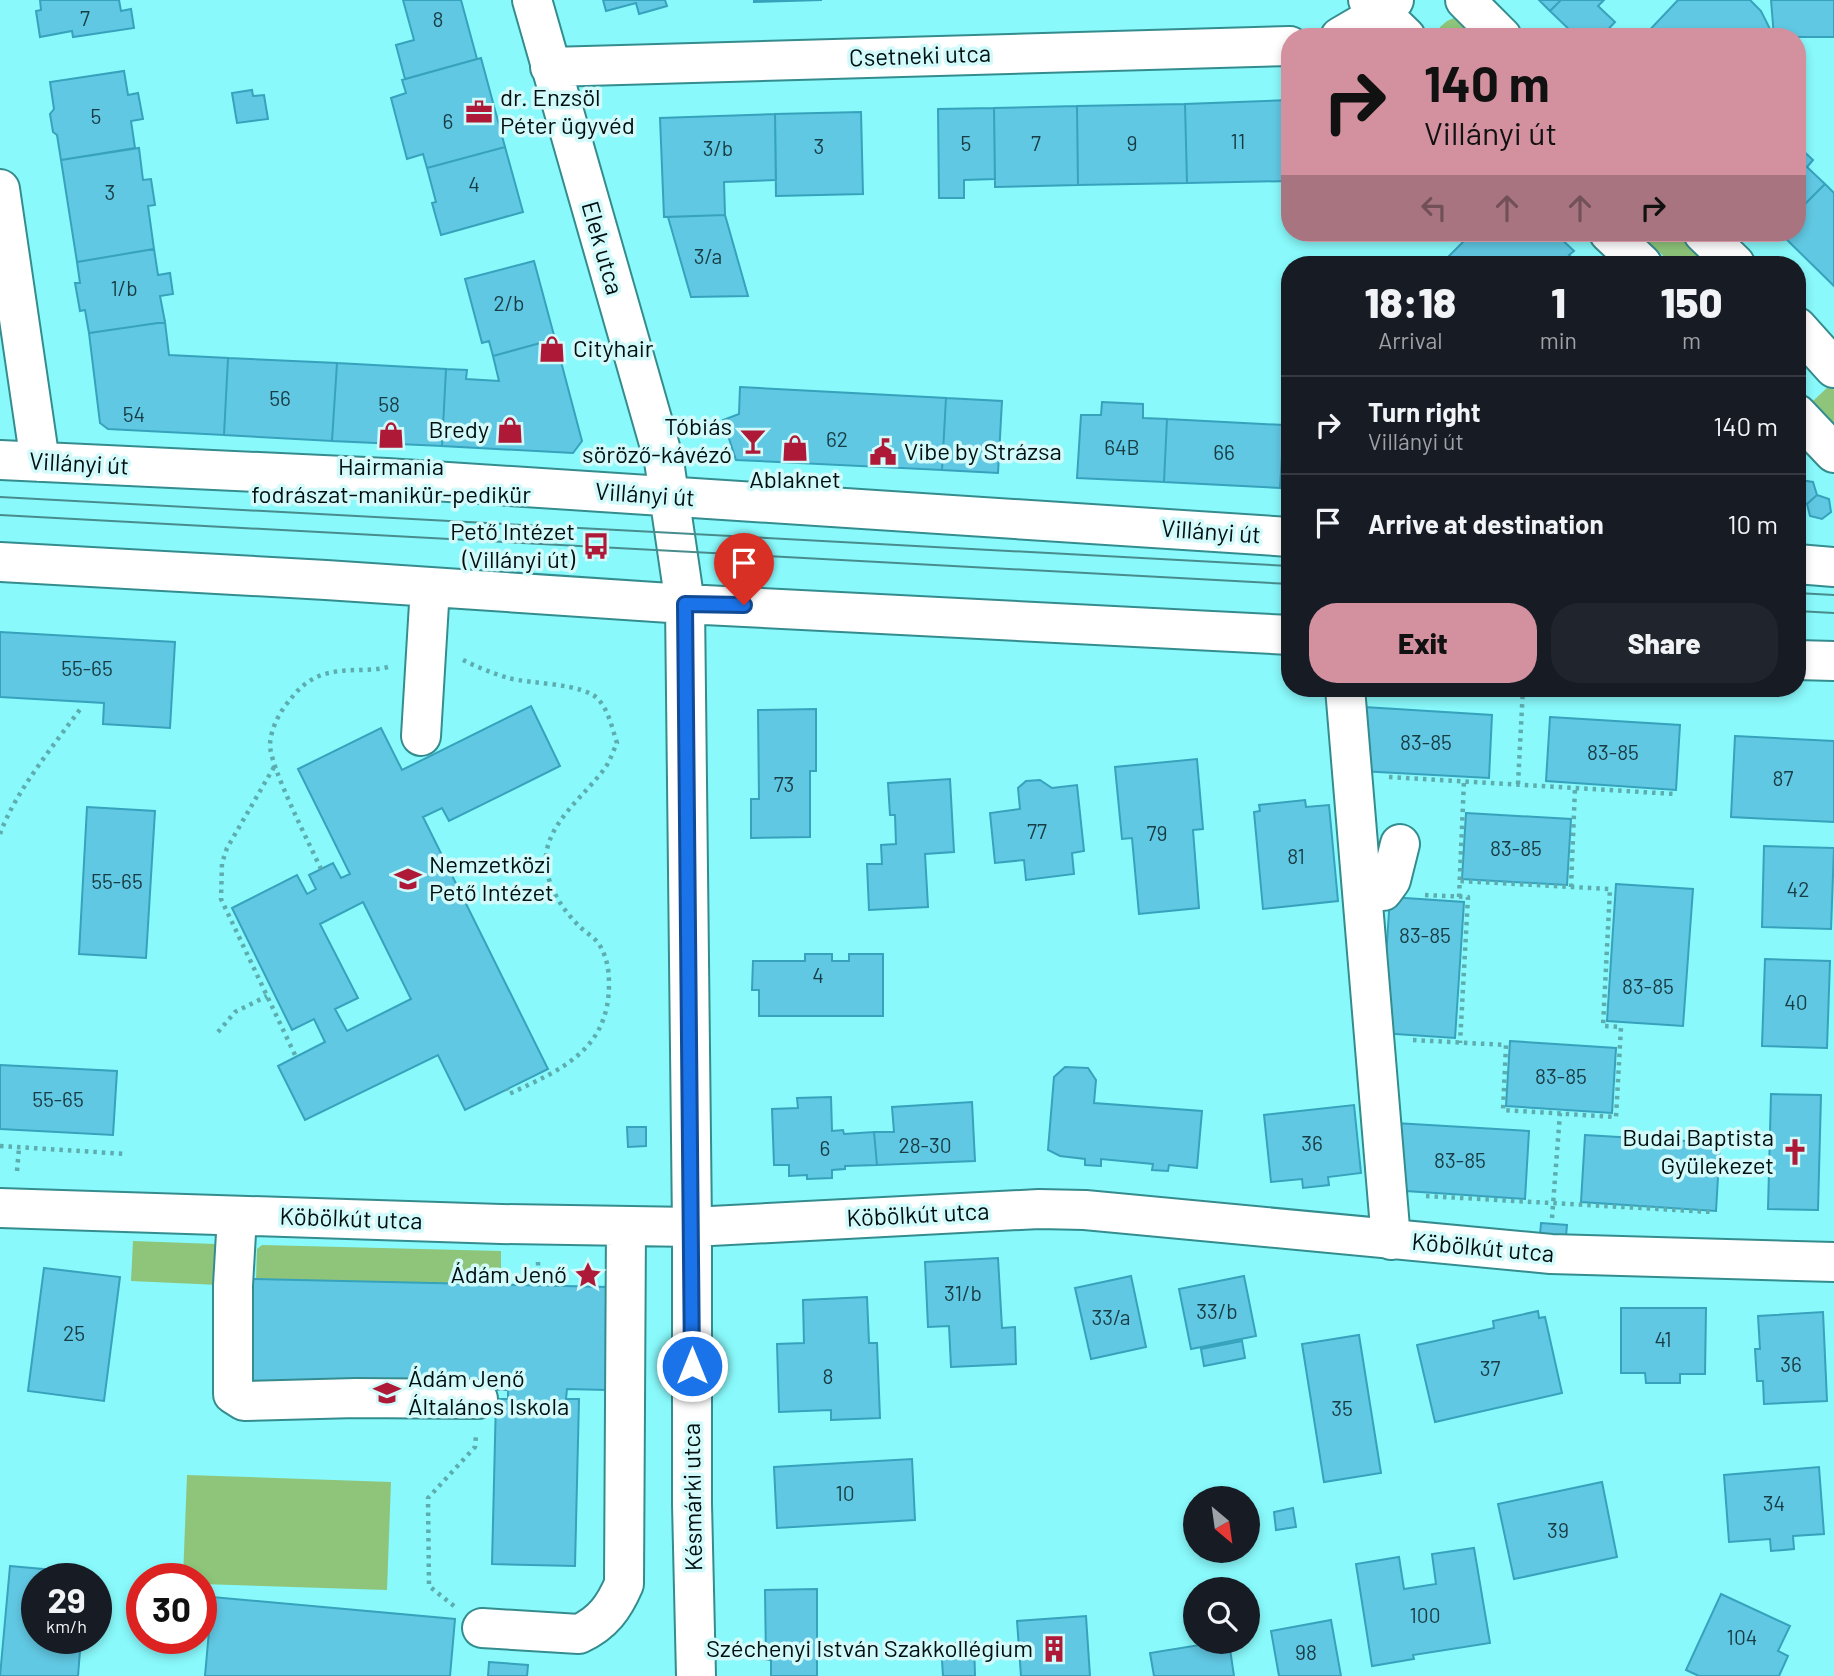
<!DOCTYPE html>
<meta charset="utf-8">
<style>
body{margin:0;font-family:Barlow,sans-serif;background:#20242c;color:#f1f3f6;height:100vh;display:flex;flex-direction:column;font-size:26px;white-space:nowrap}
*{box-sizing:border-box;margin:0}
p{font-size:23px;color:#9ea1a6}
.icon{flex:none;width:38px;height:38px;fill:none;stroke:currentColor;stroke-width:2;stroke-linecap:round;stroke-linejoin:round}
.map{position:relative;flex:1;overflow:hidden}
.sheet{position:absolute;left:1281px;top:256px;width:525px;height:441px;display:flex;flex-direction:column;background:#171b24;border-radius:28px;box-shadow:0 4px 10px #0003}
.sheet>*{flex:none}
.guide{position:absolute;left:1281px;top:28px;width:525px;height:214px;border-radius:28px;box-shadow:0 4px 10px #0003;background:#d391a0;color:#111;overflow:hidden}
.needle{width:46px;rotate:151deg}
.controls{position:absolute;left:1183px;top:1486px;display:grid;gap:14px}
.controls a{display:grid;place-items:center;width:77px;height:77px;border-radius:50%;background:#171b24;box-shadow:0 4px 10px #0003;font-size:35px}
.speed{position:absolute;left:21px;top:1563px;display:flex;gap:14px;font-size:35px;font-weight:700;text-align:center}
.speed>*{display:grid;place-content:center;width:91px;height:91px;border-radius:50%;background:#171b24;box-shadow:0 4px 10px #0003;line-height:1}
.speed small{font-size:18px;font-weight:400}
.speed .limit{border:10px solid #d22;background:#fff;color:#111}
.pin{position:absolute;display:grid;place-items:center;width:60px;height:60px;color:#fff;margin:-72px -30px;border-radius:50% 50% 50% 0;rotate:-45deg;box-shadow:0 0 7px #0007}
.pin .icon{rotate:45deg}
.me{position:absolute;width:77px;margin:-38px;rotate:0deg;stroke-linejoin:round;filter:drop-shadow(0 0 5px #0008)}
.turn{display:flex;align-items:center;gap:24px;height:147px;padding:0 28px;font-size:32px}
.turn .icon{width:91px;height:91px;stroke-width:2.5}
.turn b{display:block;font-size:49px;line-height:60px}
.lanes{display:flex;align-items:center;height:66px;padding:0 28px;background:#0003;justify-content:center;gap:35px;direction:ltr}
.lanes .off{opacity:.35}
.eta{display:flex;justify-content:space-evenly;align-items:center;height:119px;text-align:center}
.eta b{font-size:42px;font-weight:800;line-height:49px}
.primary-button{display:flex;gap:14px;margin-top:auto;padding:14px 28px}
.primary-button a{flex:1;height:80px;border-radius:28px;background:#d391a0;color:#111;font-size:28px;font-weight:800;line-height:80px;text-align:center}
.primary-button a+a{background:#20242c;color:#f1f3f6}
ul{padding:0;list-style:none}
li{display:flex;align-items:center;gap:21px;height:98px;padding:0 28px;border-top:2px solid #363941}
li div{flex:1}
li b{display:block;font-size:26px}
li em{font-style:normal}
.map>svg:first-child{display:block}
.green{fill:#8ec57a}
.building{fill:#61c8e3;stroke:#36a2bc;stroke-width:2;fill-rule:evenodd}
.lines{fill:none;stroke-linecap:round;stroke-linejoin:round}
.minor-casing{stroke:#358c8e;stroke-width:42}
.major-casing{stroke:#358c8e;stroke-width:42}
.path{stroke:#5dadaf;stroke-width:4.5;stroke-dasharray:3.5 5;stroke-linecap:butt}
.minor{stroke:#fff;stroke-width:38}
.major{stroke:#fff;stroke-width:38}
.tram{stroke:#498c8d;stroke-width:2}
.route-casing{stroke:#114b97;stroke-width:18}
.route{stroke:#1a73e8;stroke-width:12}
.labels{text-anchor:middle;stroke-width:7;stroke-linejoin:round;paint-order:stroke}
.number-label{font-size:21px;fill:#183d45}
.street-label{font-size:24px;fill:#000f10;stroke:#d2fafa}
.poi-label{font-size:24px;fill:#000f10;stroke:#d2fafa;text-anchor:end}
</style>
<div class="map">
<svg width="1834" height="1676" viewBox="0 0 1834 1676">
<rect width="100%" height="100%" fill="#89f9fb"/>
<path class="green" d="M1454 18 1462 20 1480 37H1439L1440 27 1447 21Z
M1639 233H1683L1714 264H1672Z
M1830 385 1834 390V423L1813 401Z
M133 1241 215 1244 219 1249V1285L131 1281Z
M262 1245 501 1251V1285L256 1280 257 1249Z
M187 1475 391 1482 387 1590 201 1584V1578H183Z"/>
<path class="building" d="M40 0H119L121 11 131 9 134 28 73 37 72 31 40 37 36 11 41 10Z
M403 0H461L477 59 405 79 396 45 414 40Z
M603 0H665L667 6 639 14 636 3 606 11Z
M754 0H822L754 2Z
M1539 0H1561L1550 11Z
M1561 0H1604L1598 6 1615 22 1601 37H1577L1550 11Z
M1678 0H1750L1761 11 1774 37H1643Z
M1771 0H1834V37H1774Z
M481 58 505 147 427 168 423 154 407 159 391 98 406 93 402 80Z
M124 71 128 95 138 93 143 119 131 121 135 148 61 160 57 135 53 132 50 114 54 109 50 82Z
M252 90 253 96 264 95 268 119 237 123 232 93Z
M1290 100V181L1187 183 1185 104Z
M1185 104 1187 183 1078 185 1077 106Z
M1077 106 1078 185 995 187 994 108Z
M994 108 995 179 964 180V198H939L938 109Z
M861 112 863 194 776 196 775 114Z
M775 114 776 180 724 182 725 215 664 217 660 118Z
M1797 145 1813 160 1807 167 1825 184 1797 212Z
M505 147 523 212 441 235 432 203 436 202 427 168Z
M139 148 143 180 151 179 155 205 148 206 154 249 77 262 61 160Z
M1825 184 1834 193V286L1780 233H1797V212Z
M725 215 748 296 691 297 668 217Z
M1472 233H1545L1553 240 1557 235 1574 251 1569 255 1574 260 1570 264H1441Z
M154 249 158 275 170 273 173 294 160 296 165 322 89 333 85 310 80 311 75 283H80L77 262Z
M534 261 555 339 493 356 489 341 482 343 465 279Z
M165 322 169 355 228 358 224 435 108 429 100 423 89 333Z
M555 339 582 441 573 453 442 446 446 369 467 370 466 379 499 381 493 356Z
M228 358 337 363 332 441 224 435Z
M337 363 446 369 442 446 332 441Z
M740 387 946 398 942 470 736 460 723 420 739 414Z
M946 398 1002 401 998 473 942 470Z
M1102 402 1143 404V418L1167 419 1164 482 1077 478 1081 415H1101Z
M1167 419 1284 425 1280 488 1164 482Z
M1284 425H1290V489L1280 488Z
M1800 480 1813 482 1817 495 1807 504 1797 500V484Z
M1817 495 1829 499 1831 512 1822 519 1810 516 1807 504Z
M0 632 175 642 170 728 103 724 104 703 0 697Z
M531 706 560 766 449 821 442 808 423 817 548 1069 465 1110 438 1055 305 1120 278 1066 325 1042 314 1019 292 1030 232 908 297 875 307 894 316 889 309 875 333 863 341 878 350 874 298 769 381 728 402 770ZM363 902 411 999 347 1031 335 1009 358 998 320 924Z
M1364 707 1492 715 1489 778 1360 771Z
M816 709V771H810V837L751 838V799H759L758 710Z
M1550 717 1680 725 1676 790 1546 781Z
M1735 736 1834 741V822L1731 817Z
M1197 759 1203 829 1193 830 1199 908 1139 914 1132 838 1122 839 1115 767Z
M950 779 954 852 925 854 928 907 869 910 867 864H882L881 845 896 844 895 815H890L888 783Z
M1040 780 1052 788 1077 785 1084 851 1072 853 1074 874 1026 880 1024 860 995 863 990 813 1020 809 1018 788 1026 781Z
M1305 800 1306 807 1329 805 1338 901 1263 909 1254 812 1260 811 1259 805Z
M87 807 155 811 146 958 79 954Z
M1466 813 1571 819 1567 885 1462 879Z
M1764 846 1834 848 1831 929 1762 927Z
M1616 884 1693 889 1683 1026 1607 1021Z
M1390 897 1464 902 1455 1038 1381 1033Z
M805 954H832V961H849V954H883V1016H759V990H752L753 961H805Z
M1765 959 1830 961 1827 1048 1762 1046Z
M1510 1041 1616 1048 1612 1113 1506 1106Z
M0 1065 117 1071 113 1135 0 1129Z
M1065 1067 1088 1068 1096 1080 1094 1103 1202 1111 1197 1168 1169 1165 1168 1171 1152 1170 1153 1164 1101 1159V1166L1085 1165V1159L1060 1156 1048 1150 1054 1077Z
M1771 1094 1821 1095 1818 1210 1768 1209Z
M831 1097 832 1131 843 1130 844 1134 874 1132 877 1165 845 1166V1169L832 1170V1178L807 1179V1175L789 1176V1165H774L772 1109 798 1108 797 1098Z
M972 1102 975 1161 877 1165 874 1132H894L892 1107Z
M1354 1105 1361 1173 1328 1177 1329 1185 1303 1188 1302 1179 1271 1182 1264 1115Z
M1395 1123 1529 1131 1525 1199 1391 1190Z
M627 1127H646V1146L628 1147Z
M1585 1135 1720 1143 1716 1211 1581 1202Z
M1541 1223 1567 1225 1566 1236 1540 1235Z
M998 1258 1002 1328 1015 1327 1016 1364 951 1367 949 1326 928 1327 925 1262Z
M44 1268 120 1277 104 1401 28 1391Z
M1131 1276 1146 1347 1091 1359 1075 1288Z
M1244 1276 1256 1336 1191 1349 1179 1289Z
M250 1279 608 1287 606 1390 567 1389 566 1399H579L575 1566 492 1564 496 1399H508V1390L248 1384Z
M867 1297 869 1343H877L880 1418 831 1420V1410L779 1412 777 1344 804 1343 803 1300Z
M1621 1308H1706L1705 1374H1680V1383H1646L1645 1373H1621Z
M1538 1311 1539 1318 1545 1317 1562 1393 1435 1422 1417 1345 1494 1328 1493 1321Z
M1823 1312 1827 1401 1764 1404 1763 1381H1757L1755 1349H1760L1758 1316Z
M1359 1335 1381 1473 1324 1482 1302 1344Z
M1242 1341 1245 1358 1204 1366 1201 1349Z
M912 1459 915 1520 777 1528 774 1467Z
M1819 1467 1824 1534 1793 1536 1794 1549 1771 1551 1770 1539 1729 1542 1724 1475Z
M1602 1482 1617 1557 1514 1579 1498 1504Z
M1293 1508 1296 1527 1276 1530 1274 1512Z
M1474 1548 1490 1643 1413 1655 1414 1659 1372 1666 1356 1564 1399 1557 1404 1589 1436 1584 1432 1554Z
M10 1566 87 1573 86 1578H37V1638H81L78 1676H0Z
M817 1589V1676H771V1660H766L765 1590Z
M1721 1594 1790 1626 1778 1651 1788 1656 1779 1676H1699L1686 1670Z
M212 1597 455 1619 450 1676H205Z
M1086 1616 1090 1676H1021L1017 1621Z
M1331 1620 1341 1676H1279L1271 1631Z
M974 1642 975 1676H943L941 1644Z
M1218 1642H1229L1234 1676H1154L1150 1653Z
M489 1662 528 1665 527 1676H488Z"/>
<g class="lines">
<defs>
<path id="minor" d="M532 0 664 461 685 604 692 1227V1504L696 1676
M1340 37 1381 13 1394 0
M550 67 1290 46
M0 189 40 462
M0 460 387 478 1290 537
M0 562 326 580 685 604 1290 635
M1797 564 1834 567
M1797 660 1834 661
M1345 688 1391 1240
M421 736 430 587
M1362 890 1383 891 1391 880 1400 844
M0 1208 501 1224 692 1227 1039 1209 1085 1210 1551 1254 1834 1262
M237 1216 233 1285V1394L244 1401 356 1398 478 1399
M482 1628 579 1634C603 1623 614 1607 624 1584L626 1226"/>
<path id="major" d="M1368 0 1406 37
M1465 0 1502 37
M1609 233 1642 264
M1703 233 1735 264
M1797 327 1834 368
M1797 414 1834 453"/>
</defs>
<use href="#minor" class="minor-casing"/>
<use href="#major" class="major-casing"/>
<path class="path" d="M463 660C477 667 492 673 508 678 530 684 583 683 598 699 609 711 612 728 617 743 613 751 610 761 605 768 585 796 542 826 546 866 549 889 563 910 579 926 585 932 594 937 599 944 607 957 609 970 609 984 609 1050 561 1070 509 1094L507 1089
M274 767 227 848 222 863 221 899 296 1057
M1389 777 1675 794
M1518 784 1523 688
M0 834C15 792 54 745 81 708
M321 869C310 845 269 765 270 744 271 728 280 711 290 700 299 687 313 676 329 673 348 668 369 672 388 667
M1571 887 1575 788
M1425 895 1468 897 1460 1043
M1459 897 1464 781
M218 1032 235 1012 267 996
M1413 1040 1506 1045 1503 1110 1616 1117 1621 1027 1603 1026 1610 889 1459 881
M0 1146 127 1154
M17 1171 19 1148
M1426 1196 1712 1212
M1552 1218 1560 1113
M538 1262 539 1285
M454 1606 429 1586 428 1498 475 1447 476 1435"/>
<use href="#minor" class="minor"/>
<use href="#major" class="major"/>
<path class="tram" d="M0 497 1290 566
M0 515 1290 584
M1797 593 1834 595
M1797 611 1834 613"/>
</g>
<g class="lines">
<defs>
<path id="route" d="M692 1366 685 604 744 605"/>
</defs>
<use href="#route" class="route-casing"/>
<use href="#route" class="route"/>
</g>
<defs>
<symbol id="office-bare" viewBox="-9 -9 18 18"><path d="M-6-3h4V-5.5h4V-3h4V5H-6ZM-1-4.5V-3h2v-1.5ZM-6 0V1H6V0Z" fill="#ae1937" stroke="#d2fafa" stroke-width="2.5" paint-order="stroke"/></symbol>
<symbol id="shop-bare" viewBox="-9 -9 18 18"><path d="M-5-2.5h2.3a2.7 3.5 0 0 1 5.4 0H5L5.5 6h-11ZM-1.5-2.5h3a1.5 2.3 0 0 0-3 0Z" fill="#ae1937" stroke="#d2fafa" stroke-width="2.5" paint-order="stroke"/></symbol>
<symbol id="bar-bare" viewBox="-9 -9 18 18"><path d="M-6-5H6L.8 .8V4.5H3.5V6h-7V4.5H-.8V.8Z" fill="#ae1937" stroke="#d2fafa" stroke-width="2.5" paint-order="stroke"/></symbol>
<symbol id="civic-bare" viewBox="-9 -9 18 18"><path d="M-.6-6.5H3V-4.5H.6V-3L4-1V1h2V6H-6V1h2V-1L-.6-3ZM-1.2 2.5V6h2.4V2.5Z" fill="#ae1937" stroke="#d2fafa" stroke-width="2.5" paint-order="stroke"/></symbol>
<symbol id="bus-bare" viewBox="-9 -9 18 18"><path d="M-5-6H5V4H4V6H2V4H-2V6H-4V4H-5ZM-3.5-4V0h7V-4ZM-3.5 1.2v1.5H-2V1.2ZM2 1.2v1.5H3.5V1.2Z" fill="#ae1937" stroke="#d2fafa" stroke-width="2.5" paint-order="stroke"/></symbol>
<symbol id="school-bare" viewBox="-9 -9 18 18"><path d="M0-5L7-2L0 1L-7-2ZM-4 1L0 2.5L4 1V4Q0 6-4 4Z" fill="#ae1937" stroke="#d2fafa" stroke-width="2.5" paint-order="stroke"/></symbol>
<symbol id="church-bare" viewBox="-9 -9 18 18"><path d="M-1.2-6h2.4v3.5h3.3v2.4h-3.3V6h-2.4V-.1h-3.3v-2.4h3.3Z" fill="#ae1937" stroke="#d2fafa" stroke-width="2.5" paint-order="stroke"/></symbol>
<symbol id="sight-bare" viewBox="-9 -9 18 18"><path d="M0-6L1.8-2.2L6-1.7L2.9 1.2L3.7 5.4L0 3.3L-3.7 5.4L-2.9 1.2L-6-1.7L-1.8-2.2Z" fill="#ae1937" stroke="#d2fafa" stroke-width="2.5" paint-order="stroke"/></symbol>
<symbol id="building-bare" viewBox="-9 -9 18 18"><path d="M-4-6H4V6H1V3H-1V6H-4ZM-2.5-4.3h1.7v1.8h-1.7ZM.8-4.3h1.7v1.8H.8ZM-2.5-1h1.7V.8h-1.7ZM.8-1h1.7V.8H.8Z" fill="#ae1937" stroke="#d2fafa" stroke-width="2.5" paint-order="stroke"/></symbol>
</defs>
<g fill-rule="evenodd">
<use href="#office-bare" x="460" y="93" width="38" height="38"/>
<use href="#shop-bare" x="533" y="330" width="38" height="38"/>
<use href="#shop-bare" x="491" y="411" width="38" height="38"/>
<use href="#shop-bare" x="372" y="416" width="38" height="38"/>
<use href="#bar-bare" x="734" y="422" width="38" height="38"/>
<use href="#shop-bare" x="776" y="429" width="38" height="38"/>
<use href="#civic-bare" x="864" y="433" width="38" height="38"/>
<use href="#bus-bare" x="577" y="527" width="38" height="38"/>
<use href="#school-bare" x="389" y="860" width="38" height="38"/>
<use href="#church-bare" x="1776" y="1133" width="38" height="38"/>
<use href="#sight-bare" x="569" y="1256" width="38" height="38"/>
<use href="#school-bare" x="368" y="1374" width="38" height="38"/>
<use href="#building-bare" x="1035" y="1630" width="38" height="38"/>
</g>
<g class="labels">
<g class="number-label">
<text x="85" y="26">7</text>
<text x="438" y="27">8</text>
<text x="96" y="124">5</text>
<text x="448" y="129">6</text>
<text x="1238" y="149">11</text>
<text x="966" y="151">5</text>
<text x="1036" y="151">7</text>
<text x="1132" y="151">9</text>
<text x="819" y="154">3</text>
<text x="718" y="156">3/b</text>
<text x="474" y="192">4</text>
<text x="110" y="200">3</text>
<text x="708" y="264">3/a</text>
<text x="124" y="296">1/b</text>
<text x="509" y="311">2/b</text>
<text x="280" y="406">56</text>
<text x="389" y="412">58</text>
<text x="134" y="422">54</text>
<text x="837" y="447">62</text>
<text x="1122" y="455">64B</text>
<text x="1224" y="460">66</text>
<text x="87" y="676">55-65</text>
<text x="1426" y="750">83-85</text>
<text x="1613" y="760">83-85</text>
<text x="1783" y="786">87</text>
<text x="784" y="792">73</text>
<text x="1037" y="839">77</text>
<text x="1157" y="841">79</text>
<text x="1516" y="856">83-85</text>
<text x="1296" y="864">81</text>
<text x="117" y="889">55-65</text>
<text x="1798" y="897">42</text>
<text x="1425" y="943">83-85</text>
<text x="818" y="983">4</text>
<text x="1648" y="994">83-85</text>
<text x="1796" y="1010">40</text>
<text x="1561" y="1084">83-85</text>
<text x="58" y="1107">55-65</text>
<text x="1312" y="1151">36</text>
<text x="925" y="1153">28-30</text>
<text x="825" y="1156">6</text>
<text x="1460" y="1168">83-85</text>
<text x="963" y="1301">31/b</text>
<text x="1217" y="1319">33/b</text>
<text x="1111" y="1325">33/a</text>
<text x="74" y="1341">25</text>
<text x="1663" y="1347">41</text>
<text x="1791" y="1372">36</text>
<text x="1490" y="1376">37</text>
<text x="828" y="1384">8</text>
<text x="1342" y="1416">35</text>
<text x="845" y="1501">10</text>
<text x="1774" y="1511">34</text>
<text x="1558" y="1538">39</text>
<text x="1425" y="1623">100</text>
<text x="1742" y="1645">104</text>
<text x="1306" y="1660">98</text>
</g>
<g class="street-label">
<text transform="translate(920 56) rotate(-2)" y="8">Csetneki utca</text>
<text transform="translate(602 248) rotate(74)" y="8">Elek utca</text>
<text transform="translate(79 464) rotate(3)" y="8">Villányi út</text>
<text transform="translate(645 495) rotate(4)" y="8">Villányi út</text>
<text transform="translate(1211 532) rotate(4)" y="8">Villányi út</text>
<text transform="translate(918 1215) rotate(-3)" y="8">Köbölkút utca</text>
<text transform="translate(351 1219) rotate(2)" y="8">Köbölkút utca</text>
<text transform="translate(1483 1248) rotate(5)" y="8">Köbölkút utca</text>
<text transform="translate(693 1497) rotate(-91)" y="8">Késmárki utca</text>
</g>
<g class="poi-label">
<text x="500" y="106" text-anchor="start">dr. Enzsöl<tspan x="500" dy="28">Péter ügyvéd</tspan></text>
<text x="573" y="357" text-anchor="start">Cityhair</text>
<text x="732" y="435">Tóbiás<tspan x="732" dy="28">söröző-kávézó</tspan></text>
<text x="489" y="438">Bredy</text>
<text x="904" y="460" text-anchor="start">Vibe by Strázsa</text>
<text x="391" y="475" text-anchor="middle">Hairmania<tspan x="391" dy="28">fodrászat-manikür-pedikür</tspan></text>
<text x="795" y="488" text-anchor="middle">Ablaknet</text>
<text x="575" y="540">Pető Intézet<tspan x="575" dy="28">(Villányi út)</tspan></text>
<text x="429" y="873" text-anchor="start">Nemzetközi<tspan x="429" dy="28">Pető Intézet</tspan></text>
<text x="1774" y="1146">Budai Baptista<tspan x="1774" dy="28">Gyülekezet</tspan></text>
<text x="567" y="1283">Ádám Jenő</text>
<text x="408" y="1387" text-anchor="start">Ádám Jenő<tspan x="408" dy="28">Általános Iskola</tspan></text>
<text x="1033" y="1657">Széchenyi István Szakkollégium</text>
</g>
</g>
</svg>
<div class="controls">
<a><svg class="needle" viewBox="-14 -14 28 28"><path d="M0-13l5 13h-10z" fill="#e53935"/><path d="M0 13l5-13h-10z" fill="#9ea1a6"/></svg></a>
<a><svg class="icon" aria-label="search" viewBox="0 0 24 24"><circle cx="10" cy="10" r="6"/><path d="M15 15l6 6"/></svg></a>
</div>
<div class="speed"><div>29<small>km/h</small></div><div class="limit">30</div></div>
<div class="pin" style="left:744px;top:605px;background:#d93025"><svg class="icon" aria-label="arrive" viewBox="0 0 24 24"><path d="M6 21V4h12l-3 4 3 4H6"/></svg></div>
<svg class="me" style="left:692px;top:1366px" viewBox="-20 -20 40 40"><circle r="17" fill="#1a73e8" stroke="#fff" stroke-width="3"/><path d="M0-11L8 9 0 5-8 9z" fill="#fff"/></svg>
<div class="guide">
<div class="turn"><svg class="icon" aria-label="right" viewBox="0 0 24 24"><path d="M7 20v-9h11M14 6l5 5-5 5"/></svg><div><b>140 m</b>Villányi út</div></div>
<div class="lanes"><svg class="icon off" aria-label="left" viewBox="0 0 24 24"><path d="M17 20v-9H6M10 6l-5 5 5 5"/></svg><svg class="icon off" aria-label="ahead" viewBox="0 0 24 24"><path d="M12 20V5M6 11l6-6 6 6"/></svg><svg class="icon off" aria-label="ahead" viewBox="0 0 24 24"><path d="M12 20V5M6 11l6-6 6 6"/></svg><svg class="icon" aria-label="right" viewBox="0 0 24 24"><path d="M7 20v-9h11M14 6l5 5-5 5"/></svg></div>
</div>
<section class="sheet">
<div class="eta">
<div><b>18:18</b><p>Arrival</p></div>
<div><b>1</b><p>min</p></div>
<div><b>150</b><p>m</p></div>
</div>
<ul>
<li><svg class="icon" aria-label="right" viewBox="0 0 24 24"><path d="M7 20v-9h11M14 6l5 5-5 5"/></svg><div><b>Turn right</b><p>Villányi út</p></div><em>140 m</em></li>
<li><svg class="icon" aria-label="arrive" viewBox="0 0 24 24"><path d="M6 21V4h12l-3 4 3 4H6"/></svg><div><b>Arrive at destination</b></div><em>10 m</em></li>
</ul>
<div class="primary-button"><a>Exit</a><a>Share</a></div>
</section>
</div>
